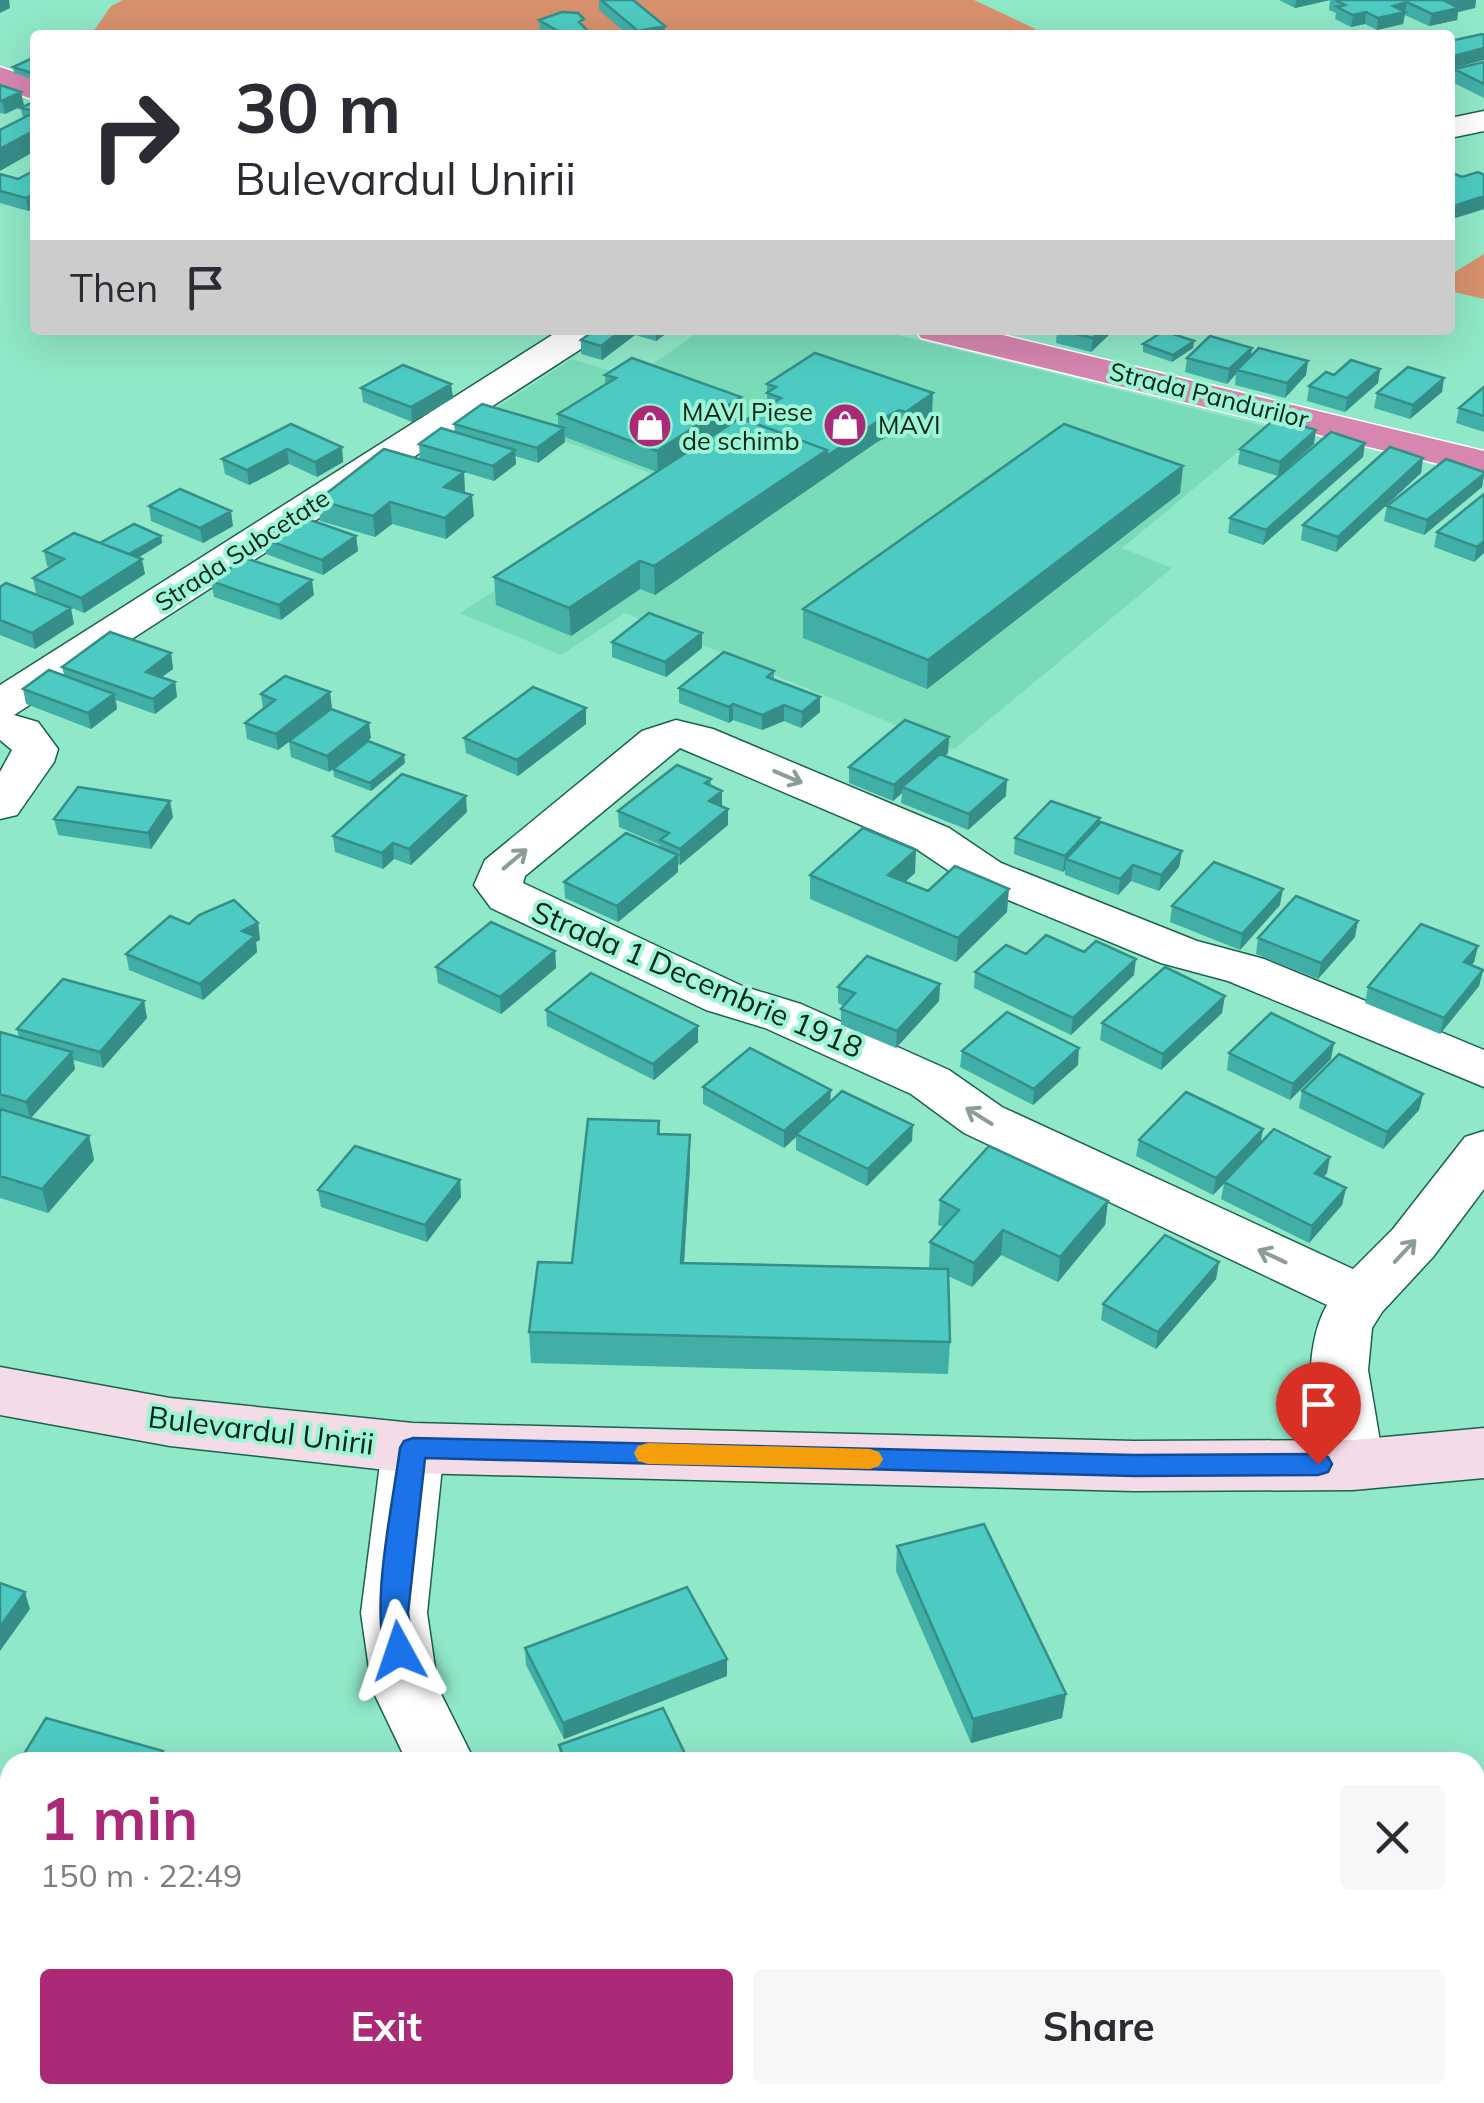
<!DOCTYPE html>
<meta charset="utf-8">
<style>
body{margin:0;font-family:Mulish,sans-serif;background:#f7f7f7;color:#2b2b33;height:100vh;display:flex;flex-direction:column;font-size:38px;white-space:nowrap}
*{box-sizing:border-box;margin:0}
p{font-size:32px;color:#7c7c81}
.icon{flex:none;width:55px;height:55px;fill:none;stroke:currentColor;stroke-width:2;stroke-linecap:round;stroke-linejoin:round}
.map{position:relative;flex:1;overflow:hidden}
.panel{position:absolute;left:0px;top:1752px;width:1485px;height:352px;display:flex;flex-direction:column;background:#fff;border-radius:30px 30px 0 0;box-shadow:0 10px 40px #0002}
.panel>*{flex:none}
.top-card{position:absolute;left:30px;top:30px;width:1425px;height:305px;border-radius:10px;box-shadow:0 10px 40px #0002;background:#fff;color:#2b2b33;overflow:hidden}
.pin{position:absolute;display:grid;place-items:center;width:85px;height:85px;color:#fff;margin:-102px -42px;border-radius:50% 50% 50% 0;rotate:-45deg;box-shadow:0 0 10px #0007}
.pin .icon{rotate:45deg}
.me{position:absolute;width:110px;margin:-55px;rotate:355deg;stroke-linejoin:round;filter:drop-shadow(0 0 8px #0008)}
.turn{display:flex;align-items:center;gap:35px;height:210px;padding:0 40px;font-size:45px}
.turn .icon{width:130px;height:130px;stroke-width:2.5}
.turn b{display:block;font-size:70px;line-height:85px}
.then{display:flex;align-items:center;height:95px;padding:0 40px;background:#0003;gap:20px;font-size:38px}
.round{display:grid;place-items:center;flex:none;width:105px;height:105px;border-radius:10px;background:#f7f7f7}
.head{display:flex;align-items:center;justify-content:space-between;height:170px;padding:0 40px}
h1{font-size:60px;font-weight:700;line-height:75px;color:#aa2a77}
.button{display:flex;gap:20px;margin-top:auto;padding:20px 40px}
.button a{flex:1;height:115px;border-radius:10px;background:#aa2a77;color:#fff;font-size:40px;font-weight:700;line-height:115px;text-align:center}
.button a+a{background:#f7f7f7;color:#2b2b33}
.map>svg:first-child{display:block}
.built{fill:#7adbb8}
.green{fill:#d7916d}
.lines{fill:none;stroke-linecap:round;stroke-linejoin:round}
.street-casing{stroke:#1a624c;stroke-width:3}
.secondary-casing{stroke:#1a624c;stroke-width:3}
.highway-casing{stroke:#fff;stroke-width:3}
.street{fill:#fff;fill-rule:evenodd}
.secondary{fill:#f3dbe7;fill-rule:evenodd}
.highway{fill:#d786af;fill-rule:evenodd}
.wall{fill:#42afa7}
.shaded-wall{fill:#368e88}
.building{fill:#4dcbc2;stroke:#368e88;stroke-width:2.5}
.oneway{stroke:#8c9d98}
.route{fill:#1a73e8;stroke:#114b97;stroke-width:2.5}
.slow{fill:#f59e0b}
.labels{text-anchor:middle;stroke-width:8;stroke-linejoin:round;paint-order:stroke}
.far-street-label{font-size:25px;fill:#002519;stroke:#9cf5d4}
.far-poi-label{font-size:25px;fill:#002519;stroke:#9cf5d4;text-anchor:start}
.street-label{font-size:30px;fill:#002519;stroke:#9cf5d4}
</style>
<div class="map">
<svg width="1484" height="2103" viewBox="0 0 1484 2103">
<rect width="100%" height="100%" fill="#8fe8c7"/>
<path class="built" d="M701 330H877L1268 427 1122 548 1172 568 954 749 625 613 561 655 460 613 667 479 488 413 572 359 633 378Z"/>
<path class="green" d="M123 0H974L1048 35H91L111 6Z
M1484 254V299L1450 291V275Z"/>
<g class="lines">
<defs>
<path id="street" d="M1484 111V131L1450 138V118Z
M560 330H603L598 338 14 715 38 722 58 749 54 762 17 815 0 819V772L12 750 0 740V685Z
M676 720 713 729 949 828 1001 863 1197 941 1264 959 1484 1050V1087L1228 981 1161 963 967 883 915 848 680 748 525 876 523 883 742 986 801 1004 949 1070 1002 1107 1353 1269 1393 1229 1465 1137 1484 1131V1189L1433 1257 1382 1312 1372 1328 1368 1370 1384 1465 1375 1482 1353 1489 1331 1482C1308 1438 1301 1349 1327 1305L964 1133 911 1094 765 1028 706 1010 491 908 474 885 485 860 642 731Z
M413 1424 435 1431 444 1448 427 1613 438 1688 475 1762H407L372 1689 361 1613 382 1448 391 1431Z
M606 2095H683L687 2103H610Z"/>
<path id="secondary" d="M0 1367 170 1398 413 1423 1134 1441 1353 1440 1484 1428V1478L1353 1490 1134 1491 413 1473 170 1446 0 1415Z"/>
<path id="highway" d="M0 67 35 79V100L0 88Z
M915 330H982L1484 451V475L921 338Z"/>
</defs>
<use href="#street" class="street-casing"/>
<use href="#secondary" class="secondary-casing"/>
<use href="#highway" class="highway-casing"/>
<use href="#street" class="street"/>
<use href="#secondary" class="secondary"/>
<use href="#highway" class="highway"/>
</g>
<path class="wall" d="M599 0H633L665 35H628L599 10Z
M1279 0H1476L1475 8 1458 12 1457 20 1429 26 1405 15 1403 24 1377 30 1365 24 1351 27 1335 19 1336 13 1329 10 1330 0 1295 8Z
M539 20 584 27 592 35H544L540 32Z
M35 57V80L14 73 13 67Z
M1484 62V98L1452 82 1454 69Z
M0 85 24 105 5 114 0 113Z
M35 101V151L23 118 21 108Z
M35 170V207L28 211 0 203V174L18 179Z
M1484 175V209L1452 219 1450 218V176L1462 177Z
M595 330H671L656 341 635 335 602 360 581 354V340Z
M1057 330H1114L1091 352 1056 343Z
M1194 341 1193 348 1172 362 1143 352V344Z
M1252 348 1250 357 1308 361 1306 375 1285 398 1235 385 1236 374 1227 384 1185 372 1187 358Z
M1380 369 1378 383 1345 412 1307 401 1309 386 1334 375Z
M605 375 746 420 767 407V384L932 414 905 433 899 431 877 442 655 595 640 589 571 636 496 605 494 577 657 472 565 437V442L538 463 515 456 516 464 494 481 464 472 465 493 474 516 446 539 392 524 375 537 320 521 318 500 459 470 420 459 419 444 455 432 454 424 558 426V414L605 385Z
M1444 378 1442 392 1410 419 1374 408 1377 393Z
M451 384 453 398 412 422 363 402 361 388Z
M1484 387V432L1456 423 1459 408Z
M291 424 342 447 343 462 317 477 289 464 249 485 225 474 222 459Z
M1365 443 1363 457 1263 545 1228 533 1230 518Z
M1314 444 1278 476 1238 464 1240 449Z
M1423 458 1421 473 1336 552 1301 540 1303 525Z
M1183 466 1180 493 927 689 803 638V609Z
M1484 472 1482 487 1424 535 1384 521 1387 506Z
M1484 494V553L1474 562 1434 547 1437 532Z
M149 506 233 526 203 543 151 521Z
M161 536 162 543 138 558 145 574 84 613 36 593 33 578 50 567 47 566 44 551Z
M356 536 358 551 323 575 266 554 264 539Z
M211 581 314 595 281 620 214 597Z
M0 587 74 624 35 649 0 635Z
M612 642 702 648 666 677 612 657Z
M171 653 173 669 162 677 175 682 177 697 155 714 116 700 117 709 91 729 26 704 23 689 64 675 62 667Z
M774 671V679L820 712 801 728 784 721 762 730 733 720 729 723 679 703V688Z
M330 692 331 709 371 738 329 772 291 757 289 742 278 750 247 739 245 723 263 709 261 694Z
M586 708V724L518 776 466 753 464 738Z
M949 737 948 753 945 755 1006 796 968 830 901 803 902 793 893 801 849 783V767Z
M405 763 371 791 334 777 333 769Z
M711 779V786L722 791V807L728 825 680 865 678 864V872L618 922 565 898 564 882 660 848V845L619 827 618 811Z
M467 812 411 865 394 859 383 869 335 852 333 836Z
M173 817 151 849 58 835 54 819Z
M1100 818 1099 823 1182 851 1179 867 1159 891 1131 881 1118 895 1065 875V870L1063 872 1014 854 1015 838Z
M915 873 905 882 928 891 1007 912 956 962 810 899V875Z
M1280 905 1240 950 1170 922 1172 906Z
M258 923 260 940 256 942 257 952 203 1000 129 970 126 954 189 924Z
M1355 937 1318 979 1256 954 1258 938Z
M1478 946 1474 962 1471 965 1483 970 1479 986 1440 1034 1365 1003 1368 987Z
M555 951 556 968 501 1014 438 983 436 967Z
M1026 954 1134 975 1071 1035 974 988 975 972Z
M940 984 939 1001 896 1048 841 1025V1009L844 1006 838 1003V987Z
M144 1001 147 1018 103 1068 73 1060 75 1069 31 1118 89 1136 94 1160 48 1213 0 1198V1032L19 1037 17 1029Z
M546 1010 698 1042 654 1080 547 1026Z
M1222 1013 1161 1070 1100 1040 1102 1023Z
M962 1051 1078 1065 1033 1105 960 1067Z
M1229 1053 1331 1059 1290 1100 1227 1070Z
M703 1087 830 1102 912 1141 867 1186 796 1150V1137L784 1148 703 1104Z
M1302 1091 1423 1094 1419 1110 1383 1149 1299 1108Z
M659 1121 660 1134 690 1166 684 1263 934 1269 929 1267 930 1242 944 1227 938 1225 940 1200 1108 1201 1105 1225 1058 1282 1001 1255 972 1287 948 1276 950 1342 948 1374 531 1363 529 1332Z
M1263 1129 1260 1144 1327 1173 1323 1177 1346 1188 1342 1205 1309 1243 1221 1199 1224 1184 1213 1195 1136 1156 1139 1140Z
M460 1180 461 1197 427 1242 321 1207 318 1190Z
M1219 1262 1216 1279 1156 1349 1101 1320 1103 1304Z
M897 1546 1066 1694 1062 1718 971 1743 896 1571Z
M525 1648 727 1676 564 1739 526 1665Z
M559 1745 689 1762H560Z
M10 1777V1835L0 1832V1793Z
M0 1846 10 1849V1921L0 1918Z
M1005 2095H1049L1038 2103H1011Z"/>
<path class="shaded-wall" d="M0 0H9L10 8 0 13Z
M1296 0H1330L1295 8Z
M1458 0H1476L1475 8 1458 12 1457 20 1429 26 1432 14 1447 2Z
M1407 2 1403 24 1377 30 1378 18 1393 6Z
M1366 12 1365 24 1351 27 1353 15Z
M665 26V35H638V31Z
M1484 48V60L1450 69V57Z
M21 92 24 105 5 114 2 101Z
M35 130V151L0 171V149Z
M35 193V207L28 211 26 198Z
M1484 196V209L1452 219 1454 206Z
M622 330H635V335L602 360 601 346Z
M656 330H671L656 341Z
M1101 330H1114L1091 352 1093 338Z
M1194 341 1193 348 1172 362 1173 355Z
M1252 348 1250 362 1237 370 1236 374 1227 384 1229 369Z
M1308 361 1306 375 1285 398 1287 383Z
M1380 369 1378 383 1345 412 1347 398Z
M1444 378 1442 392 1410 419 1413 405Z
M451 384 453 398 412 422 411 407Z
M933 393 932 414 905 433 906 412Z
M741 397V418L658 472 657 451Z
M899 410V431L877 442 655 595 654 566 827 450Z
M564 428 565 442 538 463 537 448Z
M1316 430 1314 444 1278 476 1280 462Z
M1365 443 1363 457 1263 545 1266 530Z
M342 447 343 462 317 477 315 462Z
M287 449 289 464 249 485 247 470Z
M515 450 516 464 494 481 493 466Z
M1423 458 1421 473 1336 552 1338 537Z
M1183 466 1180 493 927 689 928 660Z
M464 472 465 493 444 487Z
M1484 474 1482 487 1424 535 1427 520Z
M472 495 474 516 446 539 445 518Z
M390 502 392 524 375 537 373 516Z
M231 511 233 526 203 543 200 528Z
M161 536 162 543 126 565 124 557Z
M356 536 358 551 323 575 322 560Z
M1484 541V553L1474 562 1477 547Z
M142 559 145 574 84 613 81 598Z
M640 561V589L571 636 569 608Z
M312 580 314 595 281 620 279 605Z
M71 608 74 624 35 649 32 633Z
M702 633V648L666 677 665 662Z
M171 653 173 669 148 687 146 672Z
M175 682 177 697 155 714 153 699Z
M330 692 332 708 278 750 276 734Z
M114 694 117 709 91 729 88 713Z
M820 697V712L801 728 802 712Z
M733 704V720L729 723V707Z
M784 705V721L762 730V715Z
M586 708V724L518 776 517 760Z
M369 723 371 738 329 772 327 756Z
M949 737 948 753 906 789 902 787V793L893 801 894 785Z
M404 755 405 763 371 791 370 783Z
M1007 780 1006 796 968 830 969 814Z
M722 791V807L709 801Z
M466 796 467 812 411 865 409 849Z
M170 801 173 817 151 849 148 833Z
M728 809V825L680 865V849Z
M1100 818 1098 834 1066 859 1065 870 1063 872 1065 856Z
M393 843 394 859 383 869 382 853Z
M916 850 915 873 887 898 888 875Z
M1182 851 1179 867 1159 891 1161 875Z
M678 855V872L618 922 617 906Z
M1133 865 1131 881 1118 895 1120 879Z
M1009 889 1007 912 956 962 958 938Z
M1283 889 1280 905 1240 950 1242 934Z
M1358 921 1355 937 1318 979 1321 963Z
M258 923 260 940 256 942 257 952 203 1000 200 984 242 931Z
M1478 946 1474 962 1460 979 1464 962Z
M555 951 556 968 501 1014 500 997Z
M1136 959 1134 975 1071 1035 1073 1018Z
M1483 970 1479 986 1440 1034 1444 1018Z
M940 984 939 1001 896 1048 897 1031Z
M1225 996 1222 1013 1161 1070 1163 1054Z
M144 1001 147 1018 103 1068 100 1052Z
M698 1026V1042L654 1080 653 1064Z
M1334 1043 1331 1059 1290 1100 1293 1084Z
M1079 1048 1078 1065 1033 1105 1034 1089Z
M72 1052 75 1069 30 1119 26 1102Z
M831 1090 830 1107 796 1134V1137L784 1148V1131Z
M1423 1094 1419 1110 1383 1149 1387 1132Z
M913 1125 912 1141 867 1186 868 1169Z
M1263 1129 1260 1146 1213 1195 1216 1178Z
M690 1135V1166L682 1294 681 1263Z
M89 1136 94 1160 48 1213 42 1189Z
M1330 1157 1327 1173 1311 1190 1315 1173Z
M460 1180 461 1197 427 1242 425 1225Z
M1346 1188 1342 1205 1309 1243 1312 1226Z
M1108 1201 1105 1225 1058 1282 1060 1257Z
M1003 1230 1001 1255 972 1287 974 1263Z
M1219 1262 1216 1279 1156 1349 1158 1332Z
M25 1592 30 1609 0 1651V1627Z
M727 1659V1676L564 1739 563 1723Z
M1066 1694 1062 1718 971 1743 973 1719Z
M163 1751 166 1762H157Z
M354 2095H370L366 2103H350Z
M1029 2095H1049L1038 2103H1022L1023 2099Z"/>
<path class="building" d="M601 0H633L665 26 638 31Z
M1335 0H1458L1447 2 1459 8 1432 14 1407 2 1393 6 1405 12 1378 18 1366 12 1353 15 1337 7 1345 5Z
M562 12 578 13 584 19 579 22 592 35H551L561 33 539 20Z
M1482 34 1484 35V48L1450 57V38L1455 40Z
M35 57V74L13 67Z
M1484 62V84L1454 69Z
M0 85 21 92 2 101H0Z
M35 101V111L21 108Z
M35 112V130L0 149V130Z
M35 170V193L26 198 0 191V174L18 179Z
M1478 172 1484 175V196L1454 206 1450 203V176L1455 174 1462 177Z
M595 330H622L601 346 581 340Z
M1061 330H1101L1093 338Z
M1164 331 1194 341 1173 355 1143 344Z
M1210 336 1252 348 1229 369 1187 358Z
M1259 348 1308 361 1287 383 1237 370Z
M815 353 933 393 906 412 899 410 878 421 827 456V450L746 420 781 398 767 393 776 387 767 384Z
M632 358 741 397 657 451 558 414 616 378 605 375Z
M1351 360 1380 369 1347 398 1309 386 1326 372 1334 375Z
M403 365 451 384 411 407 361 388Z
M1408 367 1444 378 1413 405 1377 393Z
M1484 387V416L1459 408Z
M482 404 564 428 537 448 454 424Z
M740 418 827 450 654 566 640 561 569 608 494 577Z
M1276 418 1316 430 1280 462 1240 449Z
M291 424 342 447 315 462 287 449 247 470 222 459Z
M1064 424 1183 466 928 660 803 609Z
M441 428 515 450 493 466 419 444Z
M1331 432 1365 443 1266 530 1230 518Z
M1390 447 1423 458 1338 537 1303 525Z
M384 449 464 472 444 487 472 495 445 518 390 502 373 516 318 500Z
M1446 459 1484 472V474L1427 520 1387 506Z
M180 489 231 511 200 528 149 506Z
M1484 494V541L1477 547 1437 532Z
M299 516 356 536 322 560 264 539Z
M134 524 161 536 129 554 100 543Z
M74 533 142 559 81 598 33 578 64 559 44 551Z
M245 558 312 580 279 605 211 581Z
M6 583 71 608 32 633 0 620V587Z
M649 613 702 633 665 662 612 642Z
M110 632 171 653 146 672 175 682 153 699 62 667Z
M724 652 774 671 767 677 820 697 802 712 784 705 762 715 733 704 729 707 679 688Z
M49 670 114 694 88 713 23 689Z
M285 676 330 692 276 734 245 723 275 700 261 694Z
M533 687 586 708 517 760 464 738Z
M331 709 369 723 327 756 289 741Z
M905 720 949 737 894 785 849 767Z
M368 741 404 755 370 783 333 769Z
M940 754 1007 780 969 814 902 787Z
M677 765 711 779 705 783 722 791 709 801 728 809 680 849 660 840 669 833 618 811Z
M402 774 466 796 409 849 393 843 382 853 333 836Z
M78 787 170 801 148 833 54 819Z
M1051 801 1100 818 1065 856 1015 838Z
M1101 822 1182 851 1161 875 1133 865 1120 879 1066 859Z
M863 828 916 850 888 875 928 891 955 866 1009 889 958 938 810 875Z
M626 833 678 855 617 906 564 882Z
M1214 862 1283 889 1242 934 1172 906Z
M1296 896 1358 921 1321 963 1258 938Z
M234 900 258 923 242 931 255 936 200 984 126 954 170 916 189 924 199 915Z
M491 922 555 951 500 997 436 967Z
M1421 924 1478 946 1464 962 1483 970 1444 1018 1368 987Z
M1046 935 1084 952 1096 941 1136 959 1073 1018 975 972 1006 945 1026 954Z
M867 956 940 984 897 1031 841 1009 855 993 838 987Z
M1165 967 1225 996 1163 1054 1102 1023Z
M591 973 698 1026 653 1064 546 1010Z
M63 979 144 1001 100 1052 17 1029Z
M1007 1012 1079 1048 1034 1089 962 1051Z
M1271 1013 1334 1043 1293 1084 1229 1053Z
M0 1032 72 1052 26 1102 0 1094Z
M750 1048 831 1090 784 1131 703 1087Z
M1339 1054 1423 1094 1387 1132 1302 1091Z
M842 1091 913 1125 868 1169 796 1134Z
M1186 1092 1263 1129 1216 1178 1139 1140Z
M0 1109 89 1136 42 1189 0 1176Z
M588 1119 659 1121 658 1134 690 1135 681 1263 948 1269 950 1342 529 1332 538 1262 572 1263Z
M1274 1129 1330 1157 1315 1173 1346 1188 1312 1226 1224 1182Z
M355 1146 460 1180 425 1225 318 1190Z
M989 1146 1108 1201 1060 1257 1003 1230 974 1263 930 1242 959 1210 940 1200Z
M1165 1235 1219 1262 1158 1332 1103 1304Z
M984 1524 1066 1694 973 1719 897 1546Z
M0 1583 25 1592 0 1627Z
M687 1587 727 1659 563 1723 525 1648Z
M663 1708 689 1762H566L559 1745Z
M46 1718 163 1751 157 1762H19Z
M10 1777V1820L0 1817V1793Z
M0 1846 10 1849V1906L0 1903Z
M248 2095H354L350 2103H244Z
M825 2095H1004L1005 2096 997 2103H815Z"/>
<defs><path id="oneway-shaft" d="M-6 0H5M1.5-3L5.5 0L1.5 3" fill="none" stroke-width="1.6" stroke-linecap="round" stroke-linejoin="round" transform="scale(2.5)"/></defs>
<g class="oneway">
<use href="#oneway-shaft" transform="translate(788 777) rotate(23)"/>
<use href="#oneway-shaft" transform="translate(515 859) rotate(-40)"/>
<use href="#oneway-shaft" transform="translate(979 1116) rotate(-148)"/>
<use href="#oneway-shaft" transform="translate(1405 1251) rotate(-47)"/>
<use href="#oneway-shaft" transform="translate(1272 1256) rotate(-155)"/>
</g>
<path class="route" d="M413 1438 1134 1455 1318 1454 1328 1457 1332 1464 1328 1472 1318 1475 1134 1476 425 1458 408 1613 414 1651 409 1660 399 1663 389 1660C367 1616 394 1499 400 1448L404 1441Z"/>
<path class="slow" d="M648 1443 870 1449 879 1452 883 1459 879 1466 870 1469 648 1464 638 1461 634 1453 638 1446Z"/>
<defs>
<symbol id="shop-disc" viewBox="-11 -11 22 22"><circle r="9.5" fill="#aa2a77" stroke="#9cf5d4"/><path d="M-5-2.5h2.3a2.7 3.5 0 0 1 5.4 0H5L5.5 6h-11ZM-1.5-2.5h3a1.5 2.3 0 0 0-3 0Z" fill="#fff"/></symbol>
</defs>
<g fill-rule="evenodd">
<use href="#shop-disc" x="820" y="400" width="50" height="50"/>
<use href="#shop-disc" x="625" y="401" width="50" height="50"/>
</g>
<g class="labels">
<g class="far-street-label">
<text transform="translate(1209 395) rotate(14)" y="9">Strada Pandurilor</text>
<text transform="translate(242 550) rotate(-33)" y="9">Strada Subcetate</text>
</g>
<g class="far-poi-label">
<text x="682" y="421">MAVI Piese<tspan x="682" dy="29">de schimb</tspan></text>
<text x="878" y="434">MAVI</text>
</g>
<g class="street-label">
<text transform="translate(697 980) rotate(23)" y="10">Strada 1 Decembrie 1918</text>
<text transform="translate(261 1431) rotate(7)" y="10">Bulevardul Unirii</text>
</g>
</g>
</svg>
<div class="pin" style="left:1318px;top:1464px;background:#d93025"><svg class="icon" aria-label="arrive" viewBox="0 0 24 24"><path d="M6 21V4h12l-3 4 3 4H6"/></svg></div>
<svg class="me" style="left:399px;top:1651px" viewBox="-20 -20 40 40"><path d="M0-17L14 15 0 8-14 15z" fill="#1a73e8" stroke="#fff" stroke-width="4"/></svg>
<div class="top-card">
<div class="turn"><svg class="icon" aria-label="right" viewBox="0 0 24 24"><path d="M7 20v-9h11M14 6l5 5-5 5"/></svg><div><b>30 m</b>Bulevardul Unirii</div></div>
<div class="then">Then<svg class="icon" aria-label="arrive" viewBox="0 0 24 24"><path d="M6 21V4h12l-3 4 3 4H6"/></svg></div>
</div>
<section class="panel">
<div class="head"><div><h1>1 min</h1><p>150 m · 22:49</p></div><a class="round"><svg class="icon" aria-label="close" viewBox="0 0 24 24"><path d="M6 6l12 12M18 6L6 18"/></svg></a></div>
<div class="button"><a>Exit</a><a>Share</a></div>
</section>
</div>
